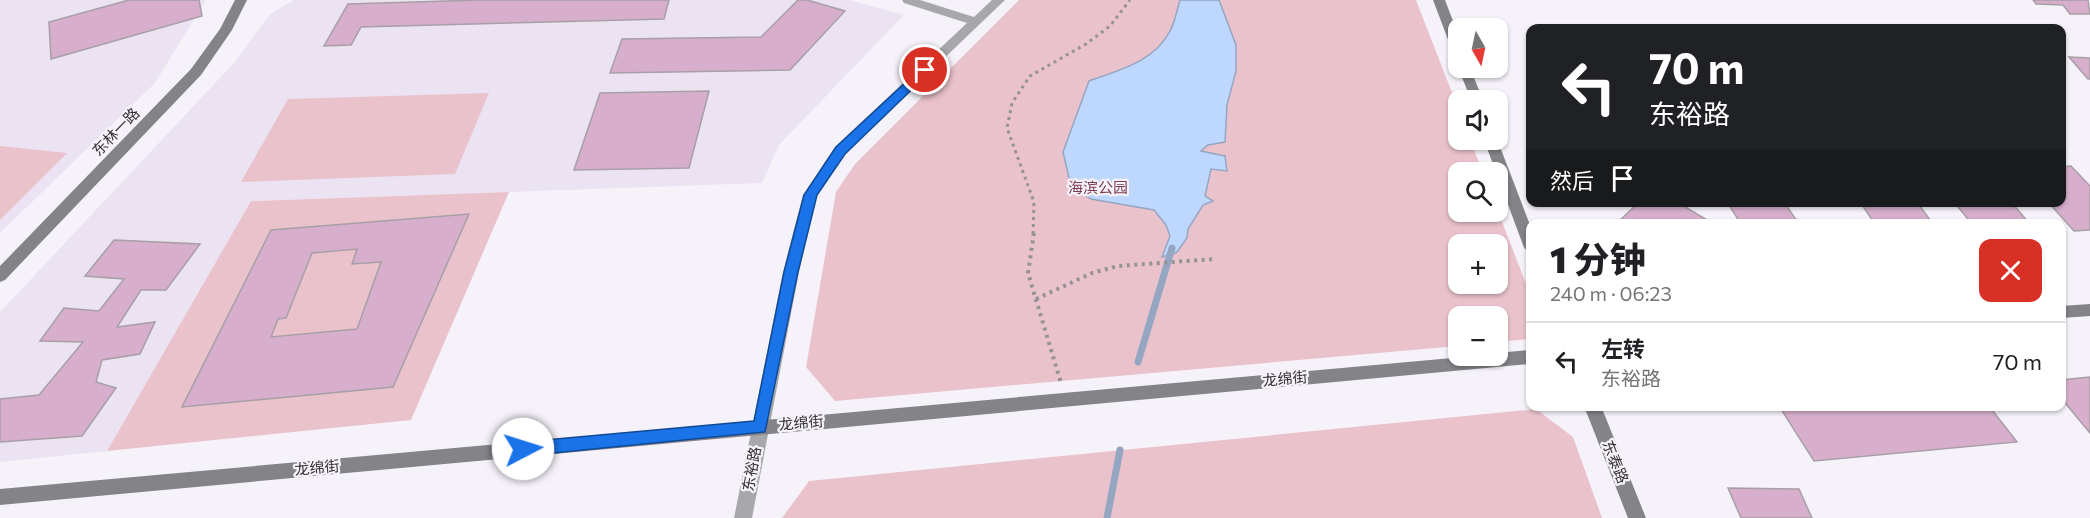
<!DOCTYPE html>
<html lang="zh">
<meta charset="utf-8">
<style>
body{margin:0;font-family:Commissioner,"Noto Sans SC",sans-serif;background:#f2f2f2;color:#202124;height:100vh;display:flex;flex-direction:column;font-size:22px;white-space:nowrap}
*{box-sizing:border-box;margin:0}
p{font-size:20px;color:#757577}
.icon{flex:none;width:33px;height:33px;fill:none;stroke:currentColor;stroke-width:2;stroke-linecap:round;stroke-linejoin:round}
.map{position:relative;flex:1;overflow:hidden}
.panel{position:absolute;left:1526px;top:219px;width:540px;height:192px;display:flex;flex-direction:column;background:#fff;border-radius:12px;box-shadow:0 2px 4px #0004}
.panel>*{flex:none}
.top-card{position:absolute;left:1526px;top:24px;width:540px;height:183px;border-radius:12px;box-shadow:0 2px 4px #0004;background:#202124;color:#fff;overflow:hidden}
.needle{width:39px;rotate:171deg}
.fabs{position:absolute;left:1448px;top:18px;display:grid;gap:12px}
.fabs a{display:grid;place-items:center;width:60px;height:60px;border-radius:12px;background:#fff;box-shadow:0 2px 4px #0004;font-size:30px}
.pin{position:absolute;display:grid;place-items:center;width:51px;height:51px;color:#fff;margin:-26px;border:3px solid #fff;border-radius:50%;box-shadow:0 2px 6px #0007}
.me{position:absolute;width:66px;margin:-33px;rotate:85deg;stroke-linejoin:round;filter:drop-shadow(0 0 4px #0008)}
.turn{display:flex;align-items:center;gap:21px;height:126px;padding:0 24px;font-size:27px}
.turn .icon{width:78px;height:78px;stroke-width:2.5}
.turn b{display:block;font-size:42px;line-height:51px}
.then{display:flex;align-items:center;height:57px;padding:0 24px;background:#0003;gap:12px;font-size:22px}
.round{display:grid;place-items:center;flex:none;width:63px;height:63px;border-radius:12px;background:#f2f2f2}
.head{display:flex;align-items:center;justify-content:space-between;height:102px;padding:0 24px}
h1{font-size:36px;font-weight:800;line-height:45px}
ul{padding:0;list-style:none}
li{display:flex;align-items:center;gap:18px;height:78px;padding:0 24px;border-top:2px solid #e0e0e0}
li div{flex:1}
li b{display:block;font-size:22px}
li em{font-style:normal}
.map>svg:first-child{display:block}
.built{fill:#ebe3f2}
.green{fill:#eac2cc;fill-rule:evenodd}
.water{fill:#bed7fe;stroke:#95a6c2;stroke-width:1.5}
.lines{fill:none;stroke-linecap:round;stroke-linejoin:round}
.stream{stroke:#95a6c2;stroke-width:7}
.building{fill:#d7afcd;stroke:#a79fa5;stroke-width:1.5;fill-rule:evenodd}
.path-far1{stroke:#959297;stroke-width:3;stroke-dasharray:3 4;stroke-linecap:butt}
.path{stroke:#959297;stroke-width:4;stroke-dasharray:3 4.5;stroke-linecap:butt}
.street{fill:#a8a8ab;fill-rule:evenodd}
.secondary{fill:#838388;fill-rule:evenodd}
.route{fill:#1a73e8;stroke:#114b97;stroke-width:1.5}
.labels{text-anchor:middle;stroke-width:4.5;stroke-linejoin:round;paint-order:stroke}
.street-label{font-size:15px;fill:#343235;stroke:#f6f2fa}
.park-label{font-size:15px;fill:#7d3d52;stroke:#f6f2fa}
</style>
<div class="map">
<svg width="2090" height="518" viewBox="0 0 2090 518">
<rect width="100%" height="100%" fill="#f6f2fa"/>
<path class="built" d="M0 0H206L155 83 0 233Z
M294 0H850L904 15 779 145 762 183 251 201 107 451 0 462V312L233 64 270 14Z"/>
<path class="green" d="M1019 0H1416L1458 108V140H1470L1483 172H1458V212H1497V209L1530 294 1529 339 1497 342V316H1458V346L835 401 806 367 836 192 855 164ZM1458 244H1497V284H1458Z
M489 93 455 174 241 182 288 99Z
M0 146 67 153 0 220Z
M509 192 411 420 107 451 251 201Z
M1536 409 1573 437 1602 518H782L809 481Z"/>
<path class="water" d="M1180 0H1219L1236 45V71L1227 105 1225 142 1208 145 1201 151 1225 156 1227 171 1211 169 1205 196 1213 201 1203 205 1188 229 1187 238 1177 252 1162 257 1170 236 1166 225 1154 210 1091 199 1081 193 1069 178 1063 152 1089 81C1119 70 1154 62 1170 31 1175 22 1177 10 1180 0Z"/>
<g class="lines">
<path class="stream" d="M1138 362 1172 248
M1107 518 1120 450"/>
</g>
<path class="building" d="M129 0H199L202 16 51 59 49 22Z
M479 0H669L664 19 361 27 351 45 324 46 348 4Z
M798 0H807L845 11 790 70 610 73 622 39 761 37Z
M2033 0H2088L2090 14H2070L2063 5 2036 4Z
M2069 57 2090 58V79H2088Z
M709 91 689 168 574 170 600 93Z
M2071 166 2090 186V230L2074 231 2048 202H2061V167Z
M1639 202H1677L1707 220 1703 224H1616Z
M1727 202H1784L1799 224H1741Z
M1860 202H1917L1933 224H1875Z
M1954 202H2011L2030 224H1972Z
M469 214 393 387 182 407 271 230ZM357 249 352 264 381 262 357 329 271 337 278 319 286 318 312 253Z
M114 240 200 244 166 290H141L117 327 155 322 140 354 102 360 96 382 116 388 82 436 0 442V399L39 395 83 342 40 341 64 308 99 311 124 279 85 276Z
M2090 377V433L2061 398V380Z
M1779 406H1989L2017 442 1814 461Z
M1728 488 1799 489 1812 518H1741Z"/>
<g class="lines">
<path class="path-far1" d="M1033 234 1034 202 1007 128 1012 103 1030 76 1086 44 1110 26 1130 0"/>
<path class="path" d="M1034 233 1028 273 1061 383
M1036 299 1092 273 1118 266 1215 259"/>
<path class="street" d="M902 0H920L974 17 992 0H1005L845 153 817 196 799 272 752 518H734L783 272 803 195 835 147 967 23 904 3Z"/>
<path class="secondary" d="M235 0H247L232 30 201 75 5 280 0 282V266L191 69 220 29Z
M1433 0H1445L1458 34V54L1452 50Z
M1458 67 1470 68 1483 100H1471Z
M1497 139 1530 225V251L1525 249 1523 245 1484 140Z
M2090 304V316L2061 318V306Z
M1530 350V364L0 505V489L1474 356H1497V353Z
M1584 406H1601L1646 518H1628Z"/>
</g>
<path class="route" d="M925 67 929 68V73L845 154 817 195 798 272 765 432 523 456 517 454 515 449 517 444 523 442 754 421 784 272 804 195 836 147 921 68Z"/>
<g class="labels">
<g class="street-label">
<text transform="translate(116 132) rotate(-46)" y="5">东林一路</text>
<text transform="translate(1285 379) rotate(-5)" y="5">龙绵街</text>
<text transform="translate(801 423) rotate(-5)" y="5">龙绵街</text>
<text transform="translate(1615 462) rotate(68)" y="5">东泰路</text>
<text transform="translate(317 468) rotate(-5)" y="5">龙绵街</text>
<text transform="translate(752 469) rotate(-80)" y="5">东裕路</text>
</g>
<g class="park-label">
<text x="1098" y="193">海滨公园</text>
</g>
</g>
</svg>
<div class="fabs">
<a><svg class="needle" viewBox="-14 -14 28 28"><path d="M0-13l5 13h-10z" fill="#e53935"/><path d="M0 13l5-13h-10z" fill="#757577"/></svg></a>
<a><svg class="icon" aria-label="sound" viewBox="0 0 24 24"><path d="M4 9h4l5-4v14l-5-4H4zM17 9q2 3 0 6"/></svg></a>
<a><svg class="icon" aria-label="search" viewBox="0 0 24 24"><circle cx="10" cy="10" r="6"/><path d="M15 15l6 6"/></svg></a>
<a>+</a>
<a>−</a>
</div>
<div class="pin" style="left:925px;top:70px;background:#d93025"><svg class="icon" aria-label="arrive" viewBox="0 0 24 24"><path d="M6 21V4h12l-3 4 3 4H6"/></svg></div>
<svg class="me" style="left:523px;top:449px" viewBox="-20 -20 40 40"><circle r="19" fill="#fff"/><path d="M0-13L10 11 0 6-10 11z" fill="#1a73e8"/></svg>
<div class="top-card">
<div class="turn"><svg class="icon" aria-label="left" viewBox="0 0 24 24"><path d="M17 20v-9H6M10 6l-5 5 5 5"/></svg><div><b>70 m</b>东裕路</div></div>
<div class="then">然后<svg class="icon" aria-label="arrive" viewBox="0 0 24 24"><path d="M6 21V4h12l-3 4 3 4H6"/></svg></div>
</div>
<section class="panel">
<div class="head"><div><h1>1 分钟</h1><p>240 m · 06:23</p></div><a class="round" style="background:#d93025;color:#fff"><svg class="icon" aria-label="close" viewBox="0 0 24 24"><path d="M6 6l12 12M18 6L6 18"/></svg></a></div>
<ul>
<li><svg class="icon" aria-label="left" viewBox="0 0 24 24"><path d="M17 20v-9H6M10 6l-5 5 5 5"/></svg><div><b>左转</b><p>东裕路</p></div><em>70 m</em></li>
</ul>
</section>
</div>
